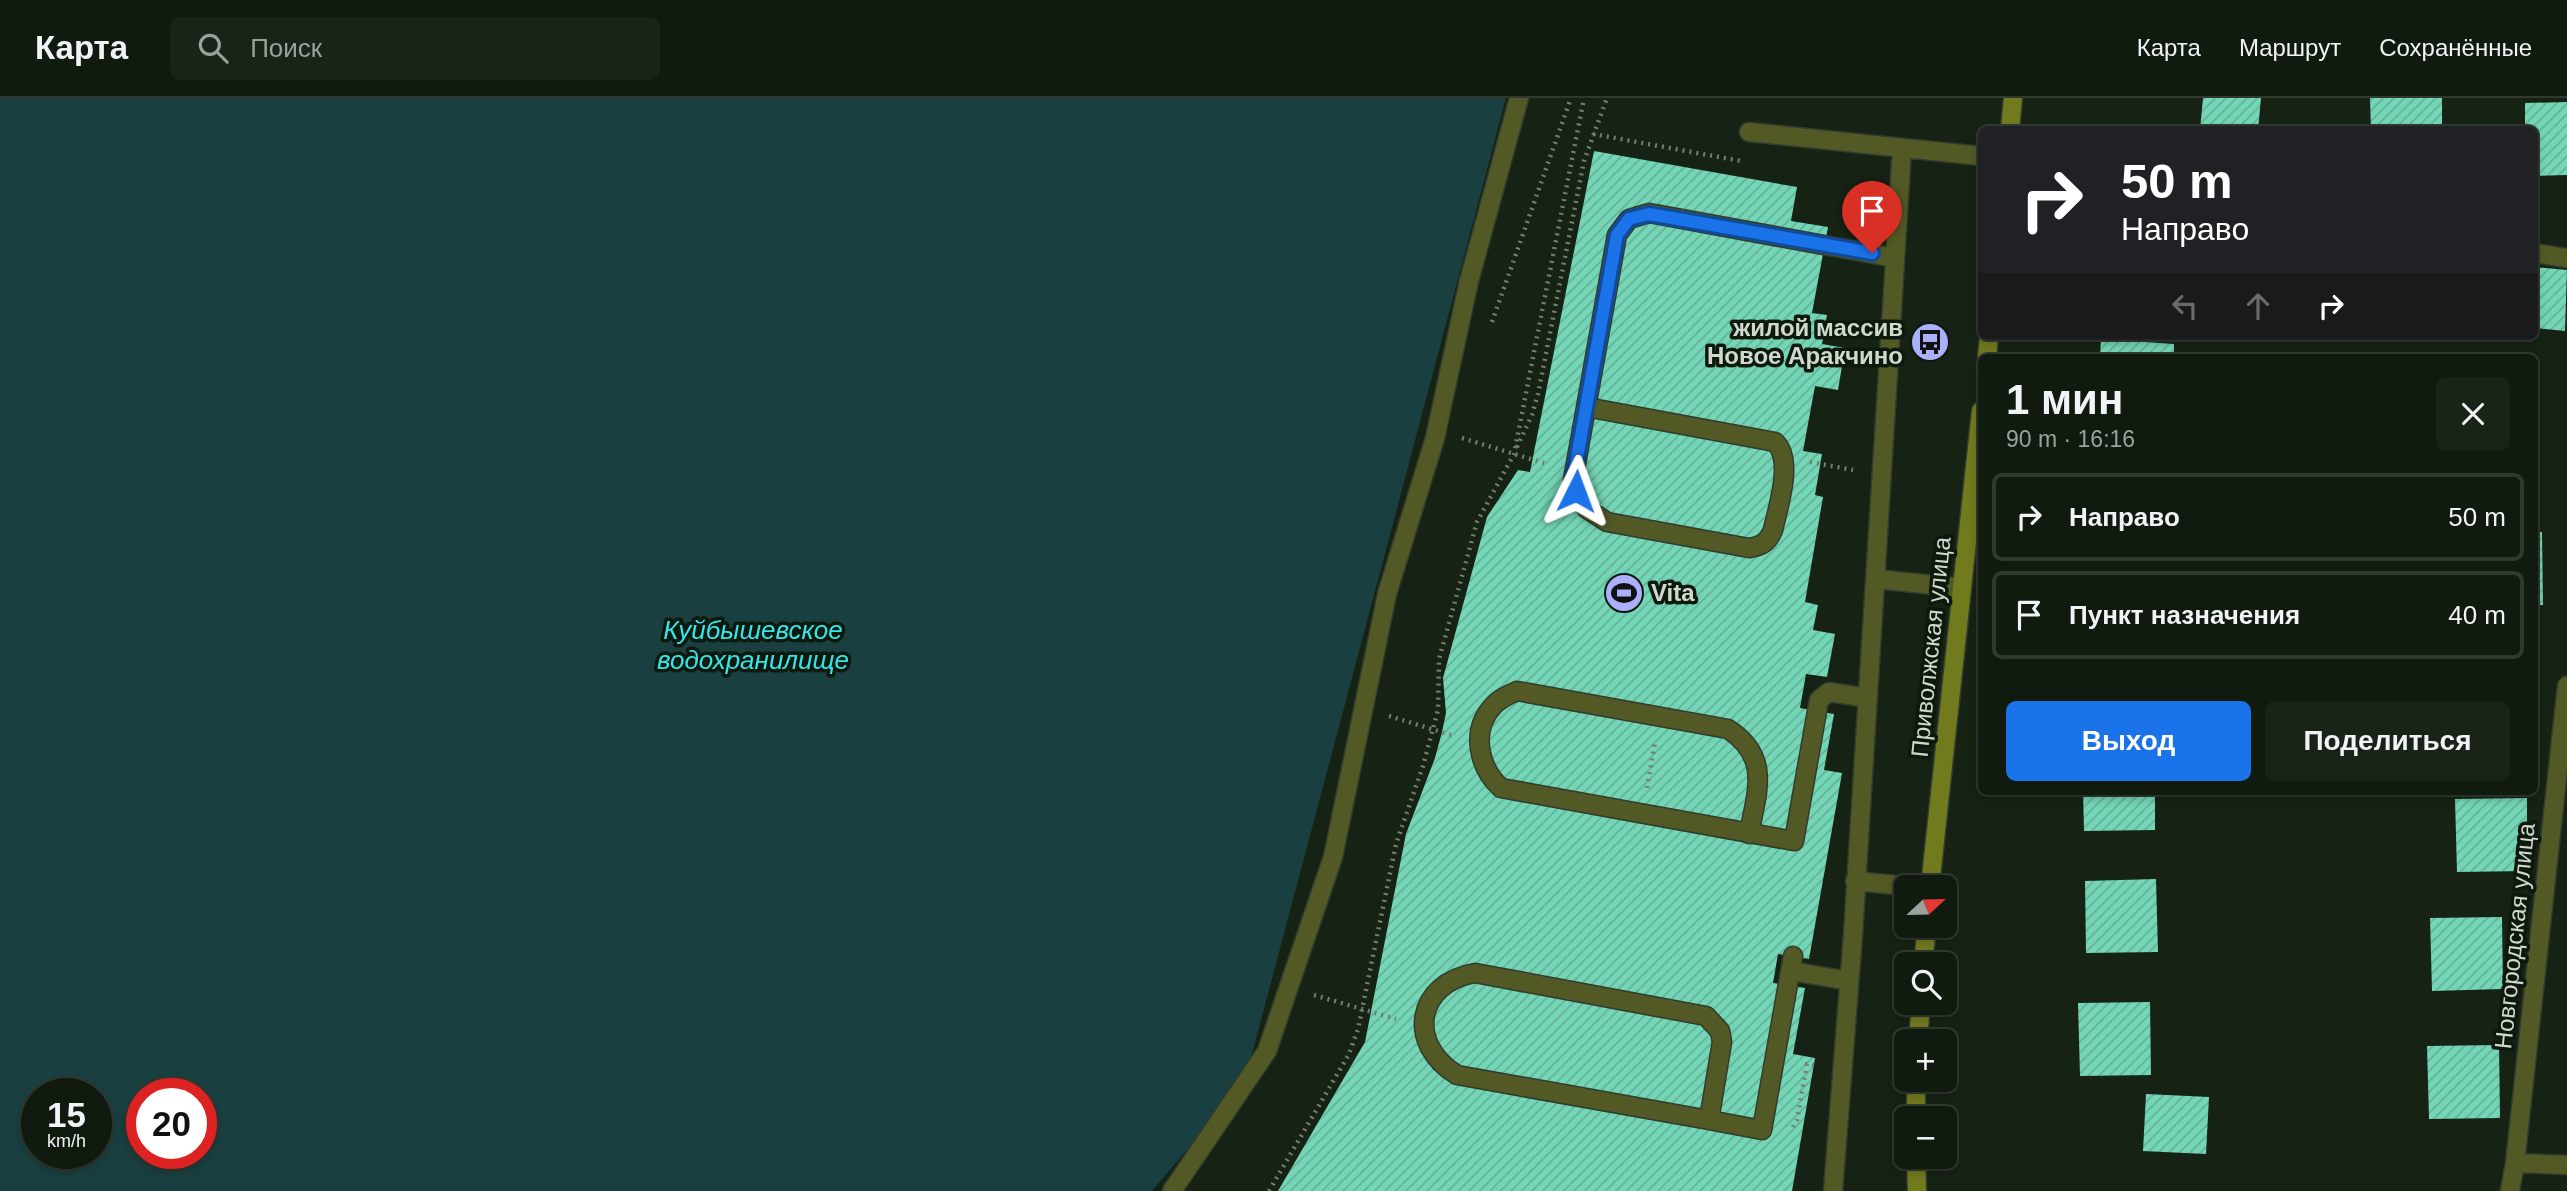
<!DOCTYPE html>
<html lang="ru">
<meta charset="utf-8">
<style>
body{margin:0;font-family:Arial,sans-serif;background:#192318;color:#f1f3f6;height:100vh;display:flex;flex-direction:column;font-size:26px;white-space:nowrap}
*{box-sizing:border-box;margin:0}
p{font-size:23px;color:#9ca19e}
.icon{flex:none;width:38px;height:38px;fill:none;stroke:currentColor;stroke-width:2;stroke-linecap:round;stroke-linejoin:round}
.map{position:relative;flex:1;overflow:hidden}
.panel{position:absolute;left:1978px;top:256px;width:560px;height:441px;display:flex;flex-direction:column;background:#101a0f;border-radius:10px;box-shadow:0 4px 10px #0003,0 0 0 2px #30382f}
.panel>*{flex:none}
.hud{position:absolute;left:1978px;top:28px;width:560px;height:214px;border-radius:10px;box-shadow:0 4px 10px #0003,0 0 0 2px #30382f;background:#202124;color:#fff;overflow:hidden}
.needle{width:46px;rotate:68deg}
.controls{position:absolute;left:1894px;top:777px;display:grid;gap:14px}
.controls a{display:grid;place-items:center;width:63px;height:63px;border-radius:10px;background:#101a0f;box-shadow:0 4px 10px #0003,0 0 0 2px #30382f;font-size:35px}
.speed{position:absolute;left:21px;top:980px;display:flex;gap:14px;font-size:35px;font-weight:700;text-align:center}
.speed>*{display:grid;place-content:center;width:91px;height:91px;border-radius:50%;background:#101a0f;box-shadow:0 4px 10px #0003,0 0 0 2px #30382f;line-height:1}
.speed small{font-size:18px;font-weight:400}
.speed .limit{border:10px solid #d22;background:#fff;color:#111}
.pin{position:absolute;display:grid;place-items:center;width:60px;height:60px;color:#fff;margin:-72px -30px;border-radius:50% 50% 50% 0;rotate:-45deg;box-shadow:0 0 7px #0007}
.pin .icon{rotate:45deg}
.me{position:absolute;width:77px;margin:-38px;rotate:3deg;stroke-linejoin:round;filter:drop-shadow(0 0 5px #0008)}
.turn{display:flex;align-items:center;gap:24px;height:147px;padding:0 28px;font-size:32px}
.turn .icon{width:91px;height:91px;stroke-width:2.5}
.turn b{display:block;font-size:49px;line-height:60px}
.lanes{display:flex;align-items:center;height:66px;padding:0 28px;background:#0003;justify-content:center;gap:35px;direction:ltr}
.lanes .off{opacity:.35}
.round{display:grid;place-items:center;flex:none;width:74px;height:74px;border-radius:10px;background:#192318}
.summary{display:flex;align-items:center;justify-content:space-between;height:119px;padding:0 28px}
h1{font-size:42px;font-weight:800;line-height:52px}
.cta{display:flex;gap:14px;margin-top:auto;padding:14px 28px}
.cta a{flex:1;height:80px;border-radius:10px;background:#1a73e8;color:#fff;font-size:28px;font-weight:800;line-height:80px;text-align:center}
.cta a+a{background:#192318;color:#f1f3f6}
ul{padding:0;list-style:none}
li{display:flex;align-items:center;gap:21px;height:88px;margin:0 14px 10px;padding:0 14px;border:4px solid #30382f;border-radius:10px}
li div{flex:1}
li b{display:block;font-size:26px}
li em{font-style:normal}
header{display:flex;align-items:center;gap:42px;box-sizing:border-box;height:98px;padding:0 35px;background:#101a0f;border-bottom:2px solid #30382f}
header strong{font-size:33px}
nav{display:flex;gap:38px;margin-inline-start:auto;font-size:24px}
.search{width:490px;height:63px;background:#192318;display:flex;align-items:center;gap:18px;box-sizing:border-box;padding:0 24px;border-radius:10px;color:#9ca19e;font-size:26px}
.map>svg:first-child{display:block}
.water{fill:#1a3f40;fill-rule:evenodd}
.building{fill:url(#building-hatch)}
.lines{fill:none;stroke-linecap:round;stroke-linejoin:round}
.service-casing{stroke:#303c2e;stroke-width:21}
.pedestrian-casing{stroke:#303c2e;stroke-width:21}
.minor-casing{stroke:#303c2e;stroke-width:21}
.secondary-casing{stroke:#303c2e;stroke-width:21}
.path{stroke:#747f73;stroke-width:4.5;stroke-dasharray:2 5;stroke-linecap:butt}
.service{stroke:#535925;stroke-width:18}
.pedestrian{stroke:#535925;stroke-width:18}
.minor{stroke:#535925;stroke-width:18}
.secondary{stroke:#727a1e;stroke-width:18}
.route-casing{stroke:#114b97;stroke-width:18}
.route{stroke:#1a73e8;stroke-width:12}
.labels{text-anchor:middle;stroke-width:7;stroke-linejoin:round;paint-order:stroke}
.poi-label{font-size:24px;font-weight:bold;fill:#d0d9cf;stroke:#0d190c;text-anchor:end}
.street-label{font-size:24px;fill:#d0d9cf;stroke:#0d190c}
.water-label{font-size:26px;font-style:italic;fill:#33e6ec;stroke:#0d190c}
</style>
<header>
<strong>Карта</strong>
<div class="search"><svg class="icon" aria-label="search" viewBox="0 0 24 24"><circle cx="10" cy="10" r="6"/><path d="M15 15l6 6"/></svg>Поиск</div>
<nav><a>Карта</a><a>Маршрут</a><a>Сохранённые</a></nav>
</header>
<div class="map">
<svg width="2567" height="1093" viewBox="0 0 2567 1093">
<defs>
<pattern id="building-hatch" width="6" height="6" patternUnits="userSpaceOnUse" patternTransform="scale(1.75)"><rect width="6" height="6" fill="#73d6b6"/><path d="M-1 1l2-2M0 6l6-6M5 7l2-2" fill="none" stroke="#66b198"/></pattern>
</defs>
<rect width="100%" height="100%" fill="#162214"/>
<path class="water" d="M0 0H1506L1252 956C1227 1011 1190 1047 1152 1093H0ZM37 996H96V1055H37ZM142 996H201V1055H142Z"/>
<path class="building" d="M2203 0H2261L2258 32H2200Z
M2370 0H2442V32H2371Z
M2567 4V77L2534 78V32H2525V5Z
M1594 53 1797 89 1791 123 1828 129 1812 215 1827 217 1822 246 1845 250 1838 292 1815 288 1803 353 1822 356 1815 397 1823 399 1805 504 1818 507 1813 532 1835 536 1827 579 1806 576 1800 610 1834 616 1824 672 1842 675 1809 861 1778 856 1773 885 1805 890 1793 956 1815 960 1792 1093H1278L1365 944 1406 736 1435 660 1442 634 1446 615 1443 580 1487 419 1518 372 1530 374Z
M2534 169 2567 172 2565 233 2534 230Z
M2101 241 2174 246V259H2100Z
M2534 434H2542L2543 507H2534Z
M2083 693H2155V732L2084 733Z
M2527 700V773L2457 774 2455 701Z
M2156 781 2158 854 2086 855 2085 783Z
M2502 819 2503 891 2432 893 2430 820Z
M2150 904 2151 977 2080 978 2078 905Z
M2499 947 2500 1020 2429 1021 2427 948Z
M2146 996 2209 999 2206 1056 2143 1053Z"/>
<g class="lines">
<defs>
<path id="service" d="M1749 34 1981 58
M1586 309 1775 344C1794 362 1778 409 1773 432 1768 444 1762 448 1749 450L1607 424 1587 411 1575 393 1573 382 1617 137 1629 121 1649 115 1895 160
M1876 481 1962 490
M1749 736C1757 693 1771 659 1728 631L1517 593C1508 597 1499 601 1493 608 1470 633 1479 670 1501 690L1794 743 1819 602 1829 594 1868 600
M1855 783 1916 789
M1791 873 1849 883
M1475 875 1706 918 1720 933 1722 944 1709 1022 1457 977C1406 946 1416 885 1475 875Z
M1709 1022 1762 1032 1793 858
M1833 1093 1853 837 1902 50"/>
<path id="pedestrian" d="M1172 1093 1267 953 1333 759 1387 496 1435 340 1469 183 1519 0"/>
<path id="minor" d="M2534 155 2567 160
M2515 1065 2567 1067
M2510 1093 2515 1065 2567 588"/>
<path id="secondary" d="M2010 32 2013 0
M1987 259 1989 238
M1930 789 1981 313
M1923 866 1927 828
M1918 943 1921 905
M1916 982V1020
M1916 1059 1917 1093"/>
</defs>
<use href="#service" class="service-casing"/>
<use href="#pedestrian" class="pedestrian-casing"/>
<use href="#minor" class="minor-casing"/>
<use href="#secondary" class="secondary-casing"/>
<path class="path" d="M1593 36 1741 63
M1492 224 1571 0
M1462 340 1547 366
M1517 349 1532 317 1538 296 1584 63 1607 0
M1810 364 1853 372
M1389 618 1451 637
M1647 690 1655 644
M1314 897 1396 921
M1793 1029 1797 1022 1807 966 1817 968
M1269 1093 1349 956 1358 931 1396 746 1423 668 1438 612 1439 561 1477 424 1514 356 1584 0"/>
<use href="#service" class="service"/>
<use href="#pedestrian" class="pedestrian"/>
<use href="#minor" class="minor"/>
<use href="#secondary" class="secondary"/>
</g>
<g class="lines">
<defs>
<path id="route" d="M1576 393 1573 382 1617 137 1629 121 1649 116 1872 155"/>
</defs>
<use href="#route" class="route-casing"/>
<use href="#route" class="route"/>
</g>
<defs>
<symbol id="bus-disc" viewBox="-11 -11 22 22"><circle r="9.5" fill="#acaffb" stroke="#0d190c"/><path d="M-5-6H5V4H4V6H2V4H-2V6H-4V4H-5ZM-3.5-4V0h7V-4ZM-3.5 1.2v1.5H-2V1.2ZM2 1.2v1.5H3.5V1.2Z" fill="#111"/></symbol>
<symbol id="stadium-disc" viewBox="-11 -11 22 22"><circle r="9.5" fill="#acaffb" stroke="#0d190c"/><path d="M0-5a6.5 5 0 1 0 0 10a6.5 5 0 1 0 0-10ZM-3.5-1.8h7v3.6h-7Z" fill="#111"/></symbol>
</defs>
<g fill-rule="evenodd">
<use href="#bus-disc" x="1908" y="222" width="44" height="44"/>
<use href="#stadium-disc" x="1602" y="473" width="44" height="44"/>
</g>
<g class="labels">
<g class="poi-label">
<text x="1903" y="238">жилой массив<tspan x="1903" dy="28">Новое Аракчино</tspan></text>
<text x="1651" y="503" text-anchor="start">Vita</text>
</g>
<g class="street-label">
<text transform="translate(1931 549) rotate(-84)" y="8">Приволжская улица</text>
<text transform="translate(2515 838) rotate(-84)" y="8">Новгородская улица</text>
</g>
<g class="water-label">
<text x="753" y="541">Куйбышевское<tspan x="753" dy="30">водохранилище</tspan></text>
</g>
</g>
</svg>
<div class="controls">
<a><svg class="needle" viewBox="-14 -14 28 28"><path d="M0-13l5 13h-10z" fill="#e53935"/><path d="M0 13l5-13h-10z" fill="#9ca19e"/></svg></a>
<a><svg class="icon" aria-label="search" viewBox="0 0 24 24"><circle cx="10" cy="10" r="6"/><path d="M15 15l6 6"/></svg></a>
<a>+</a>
<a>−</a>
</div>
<div class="speed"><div>15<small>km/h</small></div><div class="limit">20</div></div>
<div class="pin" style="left:1872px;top:155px;background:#d93025"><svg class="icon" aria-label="arrive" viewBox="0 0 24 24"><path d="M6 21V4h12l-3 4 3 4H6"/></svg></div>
<svg class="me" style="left:1576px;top:393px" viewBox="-20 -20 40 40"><path d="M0-17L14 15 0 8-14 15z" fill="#1a73e8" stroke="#fff" stroke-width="4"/></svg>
<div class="hud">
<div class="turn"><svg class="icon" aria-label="right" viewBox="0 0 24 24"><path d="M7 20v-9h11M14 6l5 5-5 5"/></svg><div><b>50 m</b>Направо</div></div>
<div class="lanes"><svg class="icon off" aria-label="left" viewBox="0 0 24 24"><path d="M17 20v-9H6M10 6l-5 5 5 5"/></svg><svg class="icon off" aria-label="ahead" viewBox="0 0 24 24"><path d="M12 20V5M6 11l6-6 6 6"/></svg><svg class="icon" aria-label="right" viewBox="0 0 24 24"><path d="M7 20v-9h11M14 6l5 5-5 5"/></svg></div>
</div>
<section class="panel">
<div class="summary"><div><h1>1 мин</h1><p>90 m · 16:16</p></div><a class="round"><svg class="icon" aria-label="close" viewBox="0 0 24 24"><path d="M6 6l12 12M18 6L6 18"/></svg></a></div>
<ul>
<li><svg class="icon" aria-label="right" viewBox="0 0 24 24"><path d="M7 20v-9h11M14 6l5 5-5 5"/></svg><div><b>Направо</b></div><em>50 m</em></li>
<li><svg class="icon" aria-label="arrive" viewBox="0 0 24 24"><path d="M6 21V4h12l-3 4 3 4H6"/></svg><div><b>Пункт назначения</b></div><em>40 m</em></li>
</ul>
<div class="cta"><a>Выход</a><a>Поделиться</a></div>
</section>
</div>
